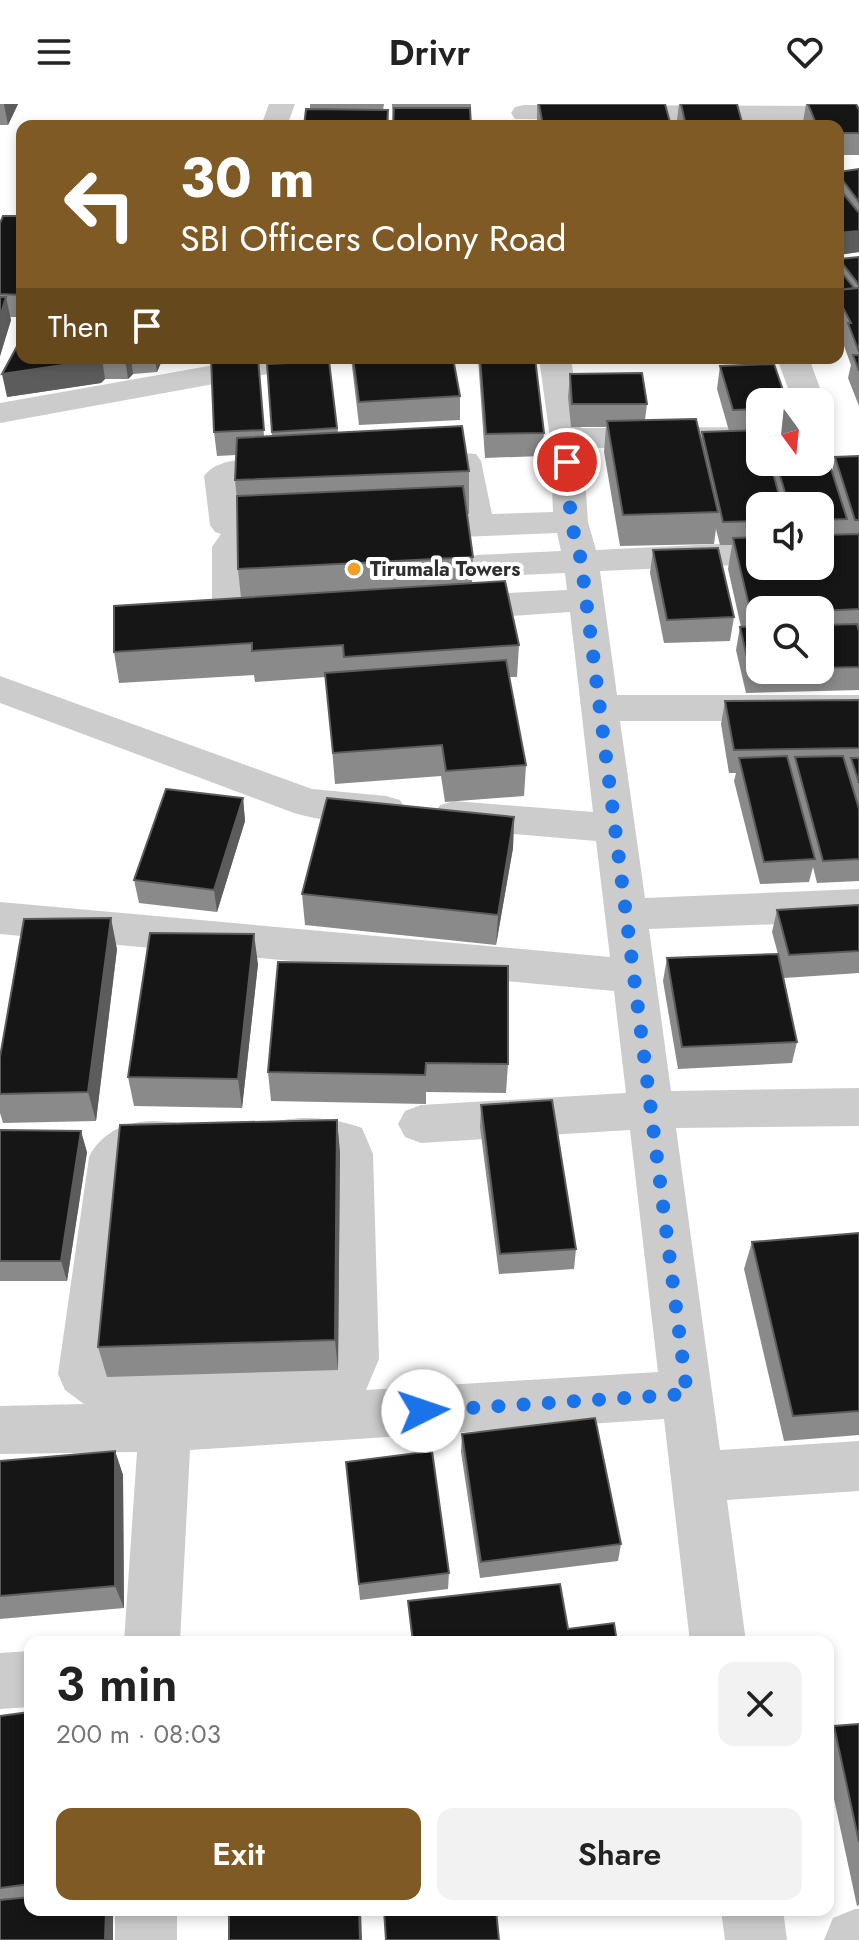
<!DOCTYPE html>
<meta charset="utf-8">
<style>
body{margin:0;font-family:Jost,sans-serif;background:#f2f2f2;color:#222;height:100vh;display:flex;flex-direction:column;font-size:30px;white-space:nowrap}
*{box-sizing:border-box;margin:0}
p{font-size:26px;color:#767676}
.icon{flex:none;width:44px;height:44px;fill:none;stroke:currentColor;stroke-width:2;stroke-linecap:round;stroke-linejoin:round}
.map{position:relative;flex:1;overflow:hidden}
.drawer{position:absolute;left:24px;top:1532px;width:810px;height:280px;display:flex;flex-direction:column;background:#fff;border-radius:16px;box-shadow:0 4px 12px #0003}
.drawer>*{flex:none}
.banner{position:absolute;left:16px;top:16px;width:828px;height:244px;border-radius:16px;box-shadow:0 4px 12px #0003;background:#7f5a24;color:#fff;overflow:hidden}
.needle{width:52px;rotate:165deg}
.buttons{position:absolute;left:746px;top:284px;display:grid;gap:16px}
.buttons a{display:grid;place-items:center;width:88px;height:88px;border-radius:16px;background:#fff;box-shadow:0 4px 12px #0003;font-size:40px}
.pin{position:absolute;display:grid;place-items:center;width:68px;height:68px;color:#fff;margin:-34px;border:4px solid #fff;border-radius:50%;box-shadow:0 2px 8px #0007}
.me{position:absolute;width:88px;margin:-44px;rotate:86deg;stroke-linejoin:round;filter:drop-shadow(0 0 6px #0008)}
.turn{display:flex;align-items:center;gap:28px;height:168px;padding:0 32px;font-size:36px}
.turn .icon{width:104px;height:104px;stroke-width:2.5}
.turn b{display:block;font-size:56px;line-height:68px}
.then{display:flex;align-items:center;height:76px;padding:0 32px;background:#0003;gap:16px;font-size:30px}
.round{display:grid;place-items:center;flex:none;width:84px;height:84px;border-radius:16px;background:#f2f2f2}
.headline{display:flex;align-items:center;justify-content:space-between;height:136px;padding:0 32px}
h1{font-size:48px;font-weight:600;line-height:60px}
.action{display:flex;gap:16px;margin-top:auto;padding:16px 32px}
.action a{flex:1;height:92px;border-radius:16px;background:#7f5a24;color:#fff;font-size:32px;font-weight:600;line-height:92px;text-align:center}
.action a+a{background:#f2f2f2;color:#222}
header{display:flex;justify-content:space-between;align-items:center;height:104px;padding:0 32px;background:#fff;font-size:36px;font-weight:600}
.map>svg:first-child{display:block}
.lines{fill:none;stroke-linecap:round;stroke-linejoin:round}
.minor{fill:#ccc;fill-rule:evenodd}
.wall{fill:#8a8a8a;fill-rule:evenodd}
.shaded-wall{fill:#5c5c5c}
.building{fill:#161616;stroke:#5c5c5c;stroke-width:2}
.route{stroke:#1a73e8;stroke-width:14;stroke-dasharray:0 25.2}
.poi-dot{fill:#f19f27;stroke:#fff;stroke-width:3}
.labels{text-anchor:middle;stroke-width:8;stroke-linejoin:round;paint-order:stroke}
.far-poi-label{font-size:20px;font-weight:bold;fill:#2f2f2f;stroke:#fff;text-anchor:start}
</style>
<header><svg class="icon" aria-label="menu" viewBox="0 0 24 24"><path d="M4 6h16M4 12h16M4 18h16"/></svg>Drivr<svg class="icon" aria-label="heart" viewBox="0 0 24 24"><path d="M12 20l-8-8c-3-5 5-10 8-4 3-6 11-1 8 4z"/></svg></header>
<div class="map">
<svg width="859" height="1836" viewBox="0 0 859 1836">
<rect width="100%" height="100%" fill="#fff"/>
<g class="lines">
<path class="minor" d="M269 0H295L287 22H261Z
M524 1 859 2V18L515 15 511 9 515 3Z
M254 254H322L317 261 306 263 0 319V299Z
M539 254H571L581 324 760 323V343L583 344 588 418 596 446 760 438V460L600 467 617 591H859V617H620L645 794 859 785V817L649 825 671 987 859 984V1022L676 1024 720 1346 859 1337V1387L727 1396 746 1538H690L664 1315 190 1346 180 1538H124L137 1348 0 1350V1302L84 1300 65 1286 58 1270 89 1053C108 1015 155 1011 192 1023L199 1037 192 1051C174 1057 151 1051 134 1060L110 1258 229 1259 329 1254 327 1053 280 1054 264 1049 257 1035 264 1021C296 1010 331 1013 362 1024L373 1050 379 1255 366 1286 658 1268 630 1026 421 1039 405 1033 398 1020 405 1007 421 1001 626 989 614 887 0 830V798L610 853 596 737 454 725 440 721 434 711 440 701 454 697 593 708 570 508 452 516 439 512 434 504 439 496 452 492 567 486 565 469 477 473 465 470 459 462 465 454 477 451 561 447 557 429 409 435 397 431 392 424 397 417 458 412 449 367 415 363 410 356 415 349 427 346 476 350 481 357 492 410 553 408 550 334Z
M777 254H809L825 298 820 305V298H793Z
M295 354 307 357 312 364 307 371 238 377 243 410 284 414 287 418 308 420 313 428 308 436 246 445 248 499 293 504 298 512 293 520C268 527 248 523 223 516L212 499V443L221 430 215 428 210 421 204 372C220 349 270 355 295 354Z
M0 572 312 685 386 692 400 696 406 706 400 716C373 724 321 717 294 709L0 599Z
M30 1547V1603L0 1605V1549Z
M855 1805H859V1836H824L833 1814Z
M115 1806H177V1836H115Z
M721 1806H783L787 1836H725Z"/>
</g>
<path class="wall" d="M0 0H18L8 21H0Z
M310 0H384L383 6H388L389 22H304L310 6Z
M392 0H471V22H393Z
M537 0H665L671 22H537Z
M679 0H737L743 22H679L677 16Z
M806 0H856L859 6V51H838V22H805L803 18Z
M859 65V148L838 151V68Z
M22 112V213H10L11 216 0 252V119Z
M859 153V302L848 274 851 261 844 242V238L838 226V163L839 155Z
M22 254H163L157 268 133 270 128 275H105L101 279 7 293Z
M258 254 264 332H272L267 260 329 257 338 328 469 367V410H466L473 453 472 479 519 541 517 573H509L526 661 524 692 445 698 441 672 335 680 326 573 255 578 254 571 119 579 114 548 241 494 238 465 237 396 235 376 236 351 217 352 214 328Z
M351 254H453L460 292V316L359 321Z
M478 254H535L544 329 542 352 485 354Z
M720 262 760 298V358H820L832 368 835 353 859 352V586L746 589 736 546 740 523H741L728 465 732 441H720L716 425 714 440 620 442 604 348 606 323H571L568 293 570 270 647 300 645 316 701 336 702 328 729 327 717 285ZM760 402H820V462H760ZM760 506H820V566H760Z
M653 446 734 513 730 537 664 539 650 469Z
M859 596V777L817 779 813 763 809 778 760 780 734 677 736 669H729L721 620 725 597Z
M243 694 245 717 217 808 139 799 134 776Z
M514 713 513 744 496 841 305 821 302 790Z
M859 801V869L784 874 797 938 792 959 678 965 663 877 667 854 778 850 772 828 777 806Z
M117 845 96 1017 3 1019 0 1009V953Z
M278 858 508 960 506 989 426 988V1000L271 997 268 968Z
M258 860 242 1004 134 1002 128 973Z
M481 1001 576 1145 574 1165 499 1170 480 1023Z
M337 1016 340 1049 338 1266 107 1273 98 1243Z
M0 1026 87 1048 67 1177H0Z
M859 1129V1331L784 1337 744 1165 752 1138Z
M462 1330 621 1440 618 1457 480 1474 461 1348Z
M115 1347 123 1371 124 1504 0 1515V1357Z
M346 1358 449 1469 448 1485 360 1496Z
M408 1497 568 1525 617 1538H412Z
M30 1608V1793L0 1796V1612Z
M859 1620V1801L857 1802 828 1667V1632L834 1622Z"/>
<path class="shaded-wall" d="M4 0H18L8 21Z
M859 127V148L838 151V129Z
M6 193 11 216 0 252V213Z
M102 254 105 275 101 279 7 293 2 270Z
M125 254H131L133 270 128 275Z
M155 254H163L157 268Z
M243 694 245 717 217 808 214 786Z
M514 713 513 744 496 841 498 811Z
M111 814 117 845 96 1017 88 988Z
M254 830 258 860 242 1004 238 975Z
M337 1016 340 1049 338 1266 335 1236Z
M81 1027 87 1048 67 1177 61 1157Z
M115 1347 123 1371 124 1504 115 1482Z
M106 1806H113V1836H105Z
M359 1806H361L362 1836H360Z"/>
<path class="building" d="M539 0H665L671 22H543Z
M681 0H737L743 22H686Z
M808 0H856L859 6V29H838V22H817Z
M394 4H470L471 22H393Z
M306 5 388 6 387 22H304Z
M859 65V98L838 70V68Z
M838 83 859 109V127L838 129Z
M3 112H22V191L0 190V119Z
M859 153V181L839 155Z
M838 164 854 184 838 186Z
M859 184V248L848 219H851L838 194V186Z
M0 193H6L0 213Z
M22 233V254H99L97 256 2 270Z
M853 251H859V267Z
M211 254H258L264 326 214 328Z
M353 254H453L460 292 359 298Z
M480 254H535L544 329 486 330Z
M329 257 337 324 272 328 267 260Z
M774 260 787 298H760V305L733 306 720 262Z
M642 269 647 300H572L570 270Z
M696 315 718 408 623 411 607 317Z
M462 322 469 367 235 376 237 334Z
M760 326V358H770L782 402H760V417L723 418 702 328Z
M820 330 847 415 820 416V402H789L776 358H820Z
M859 352V416H855L835 353Z
M463 382 473 453 238 465 237 392Z
M859 430V505L820 507 760 506V509L751 510 733 434 760 433V462H820V431Z
M718 444 734 513 667 516 653 446Z
M505 477 519 541 344 553 343 541 252 547V539L114 548V502Z
M857 520 859 527V563L820 564V521Z
M760 522V566H750L740 523Z
M506 556 526 661 446 667 442 641 333 649 325 569Z
M859 596V644L734 646 725 597Z
M787 652 815 755 764 758 739 654Z
M843 652 859 705V755L823 757 795 653Z
M851 654H859V679Z
M166 685 243 694 214 786 134 776Z
M327 694 514 713 498 811 302 790Z
M859 801V847L789 851 777 806Z
M111 814 88 988 0 990V953L24 815Z
M150 829 254 830 238 975 128 973Z
M778 850 797 938 682 943 667 854Z
M278 858 508 862V960L426 959 425 971 268 968Z
M552 996 576 1145 500 1150 481 1001Z
M337 1016 335 1236 98 1243 120 1021Z
M0 1026 81 1027 61 1157H0Z
M859 1129V1307L793 1312 752 1138Z
M595 1314 621 1440 481 1458 462 1330Z
M115 1347V1482L0 1492V1357Z
M432 1347 449 1469 359 1480 346 1358Z
M560 1480 568 1525 614 1519 617 1538H413L408 1497Z
M30 1608V1780L0 1784V1612Z
M859 1620V1738L834 1622Z
M30 1793V1806H106L105 1836H0V1796Z
M229 1806H359L360 1836H229Z
M384 1806H496L499 1836H386Z"/>
<g class="lines">
<path class="route" d="M423 1307 687 1290 581 456 571 418 567 358"/>
</g>
<circle class="poi-dot" cx="354" cy="465" r="8"/>
<g class="labels">
<g class="far-poi-label">
<text x="370" y="472">Tirumala Towers</text>
</g>
</g>
</svg>
<div class="buttons">
<a><svg class="needle" viewBox="-14 -14 28 28"><path d="M0-13l5 13h-10z" fill="#e53935"/><path d="M0 13l5-13h-10z" fill="#767676"/></svg></a>
<a><svg class="icon" aria-label="sound" viewBox="0 0 24 24"><path d="M4 9h4l5-4v14l-5-4H4zM17 9q2 3 0 6"/></svg></a>
<a><svg class="icon" aria-label="search" viewBox="0 0 24 24"><circle cx="10" cy="10" r="6"/><path d="M15 15l6 6"/></svg></a>
</div>
<div class="pin" style="left:567px;top:358px;background:#d93025"><svg class="icon" aria-label="arrive" viewBox="0 0 24 24"><path d="M6 21V4h12l-3 4 3 4H6"/></svg></div>
<svg class="me" style="left:423px;top:1307px" viewBox="-20 -20 40 40"><circle r="19" fill="#fff"/><path d="M0-13L10 11 0 6-10 11z" fill="#1a73e8"/></svg>
<div class="banner">
<div class="turn"><svg class="icon" aria-label="left" viewBox="0 0 24 24"><path d="M17 20v-9H6M10 6l-5 5 5 5"/></svg><div><b>30 m</b>SBI Officers Colony Road</div></div>
<div class="then">Then<svg class="icon" aria-label="arrive" viewBox="0 0 24 24"><path d="M6 21V4h12l-3 4 3 4H6"/></svg></div>
</div>
<section class="drawer">
<div class="headline"><div><h1>3 min</h1><p>200 m · 08:03</p></div><a class="round"><svg class="icon" aria-label="close" viewBox="0 0 24 24"><path d="M6 6l12 12M18 6L6 18"/></svg></a></div>
<div class="action"><a>Exit</a><a>Share</a></div>
</section>
</div>
